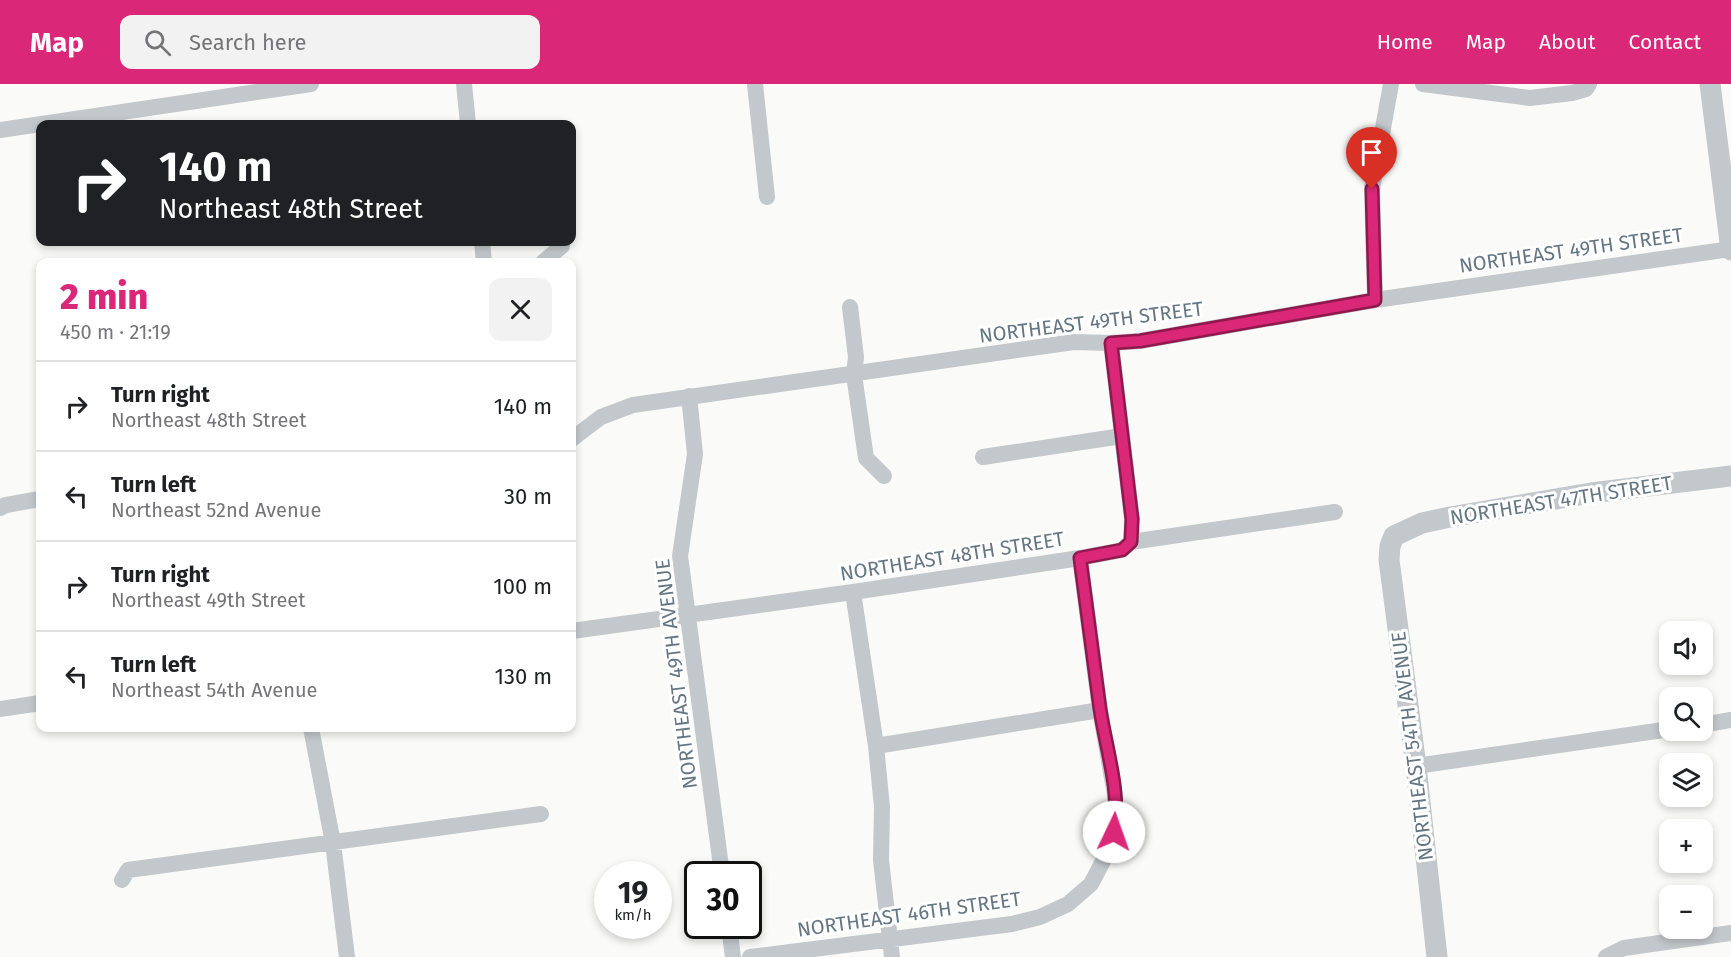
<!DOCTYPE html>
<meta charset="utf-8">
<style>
body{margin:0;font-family:"Fira Sans",sans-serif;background:#f2f2f2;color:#202124;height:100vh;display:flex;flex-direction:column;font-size:22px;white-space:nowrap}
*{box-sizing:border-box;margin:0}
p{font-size:20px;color:#757577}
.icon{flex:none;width:33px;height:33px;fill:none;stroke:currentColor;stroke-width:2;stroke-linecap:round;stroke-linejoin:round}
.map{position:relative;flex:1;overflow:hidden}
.panel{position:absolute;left:36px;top:174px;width:540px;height:474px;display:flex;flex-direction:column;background:#fff;border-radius:12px;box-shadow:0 3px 9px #0003}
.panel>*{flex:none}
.guide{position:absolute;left:36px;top:36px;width:540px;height:126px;border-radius:12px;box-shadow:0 3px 9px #0003;background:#202124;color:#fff;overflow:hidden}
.controls{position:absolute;left:1659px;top:537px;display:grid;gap:12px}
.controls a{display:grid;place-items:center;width:54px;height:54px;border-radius:12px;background:#fff;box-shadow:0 3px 9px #0003;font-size:30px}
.speed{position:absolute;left:594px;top:777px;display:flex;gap:12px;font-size:30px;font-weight:700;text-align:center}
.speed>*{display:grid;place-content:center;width:78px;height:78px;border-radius:50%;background:#fff;box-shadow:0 3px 9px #0003;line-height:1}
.speed small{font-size:15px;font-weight:400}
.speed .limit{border:3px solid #111;border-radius:9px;background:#fff;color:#111}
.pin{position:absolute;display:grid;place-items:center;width:51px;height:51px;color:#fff;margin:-62px -26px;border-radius:50% 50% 50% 0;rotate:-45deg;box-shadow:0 0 6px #0007}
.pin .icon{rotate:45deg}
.me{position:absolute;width:66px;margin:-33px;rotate:3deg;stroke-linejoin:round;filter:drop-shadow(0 0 4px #0008)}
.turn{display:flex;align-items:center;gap:21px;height:126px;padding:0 24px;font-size:27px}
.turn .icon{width:78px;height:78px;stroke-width:2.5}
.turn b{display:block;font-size:42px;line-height:51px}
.round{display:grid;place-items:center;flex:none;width:63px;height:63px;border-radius:12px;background:#f2f2f2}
.headline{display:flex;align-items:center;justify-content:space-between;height:102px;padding:0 24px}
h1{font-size:36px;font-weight:800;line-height:45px;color:#db2777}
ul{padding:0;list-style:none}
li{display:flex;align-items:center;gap:18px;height:90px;padding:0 24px;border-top:2px solid #e0e0e0}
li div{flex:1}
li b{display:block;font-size:22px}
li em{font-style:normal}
header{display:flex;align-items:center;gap:36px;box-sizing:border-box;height:84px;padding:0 30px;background:#db2777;color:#fff}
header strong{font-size:28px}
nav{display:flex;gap:33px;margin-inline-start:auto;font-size:21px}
.search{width:420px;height:54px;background:#f2f2f2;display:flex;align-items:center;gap:15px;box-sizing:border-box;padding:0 21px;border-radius:12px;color:#757577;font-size:22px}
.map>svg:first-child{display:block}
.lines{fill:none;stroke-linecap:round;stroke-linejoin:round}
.minor{stroke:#c3c8cc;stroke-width:16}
.tertiary{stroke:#c3c8cc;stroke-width:21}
.route-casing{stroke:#8e194d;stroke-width:15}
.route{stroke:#db2777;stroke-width:10}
.labels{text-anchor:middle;stroke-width:6;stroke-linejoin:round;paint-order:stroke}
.street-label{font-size:20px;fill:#657683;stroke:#fff}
</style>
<header>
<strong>Map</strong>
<div class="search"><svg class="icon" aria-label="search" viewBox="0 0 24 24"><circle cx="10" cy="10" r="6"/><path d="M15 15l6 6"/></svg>Search here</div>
<nav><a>Home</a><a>Map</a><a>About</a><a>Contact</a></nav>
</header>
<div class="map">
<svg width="1731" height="873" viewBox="0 0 1731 873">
<rect width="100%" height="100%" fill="#fafaf8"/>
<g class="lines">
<path class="minor" d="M464 0 468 40
M755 0 767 113
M1423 0 1530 14 1572 9 1586 5 1589 0
M0 46 311 0
M482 158 484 178
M543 178 562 162
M1375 216 1372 105 1391 0
M850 223 856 273 854 291 866 374 884 392
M1111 259 1132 435 1131 458
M689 312 695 370 680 472 722 790
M572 355 601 333 633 321 1074 258 1111 259 1140 257 1375 216 1731 165
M983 373 1122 352
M0 424 6 421 40 415
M853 508 876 662 882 723 881 776 892 873
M572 547 853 508 1080 474 1122 466 1131 458 1335 428
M0 625 40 619
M1702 641 1731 636
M311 644 333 759 347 873
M876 662 1100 626
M1416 682 1670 645
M122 796 128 786 541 730
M729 842 733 873
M750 873 1012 840 1040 833 1068 820 1091 800 1112 760 1116 736 1115 711 1100 626 1080 474
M1606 873 1624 864 1731 849"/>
<path class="tertiary" d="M1710 0 1731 166
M1437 873 1416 682 1389 476 1390 462 1394 452 1422 439 1450 433 1591 409 1731 392"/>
</g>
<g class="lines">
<defs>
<path id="route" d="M1114 748C1121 708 1106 665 1100 625 1093 575 1087 524 1080 474L1122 466 1131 458 1132 435 1111 259 1140 257 1375 216 1372 105"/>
</defs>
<use href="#route" class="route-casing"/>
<use href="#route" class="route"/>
</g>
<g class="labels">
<g class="street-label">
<text transform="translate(1571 166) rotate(-8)" y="7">NORTHEAST 49TH STREET</text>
<text transform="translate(1091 238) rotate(-7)" y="7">NORTHEAST 49TH STREET</text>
<text transform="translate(1561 416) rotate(-9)" y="7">NORTHEAST 47TH STREET</text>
<text transform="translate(952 472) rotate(-9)" y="7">NORTHEAST 48TH STREET</text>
<text transform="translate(676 590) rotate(-97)" y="7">NORTHEAST 49TH AVENUE</text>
<text transform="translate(1412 662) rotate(-97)" y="7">NORTHEAST 54TH AVENUE</text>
<text transform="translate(909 830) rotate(-8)" y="7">NORTHEAST 46TH STREET</text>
</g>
</g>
</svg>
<div class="controls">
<a><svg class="icon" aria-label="sound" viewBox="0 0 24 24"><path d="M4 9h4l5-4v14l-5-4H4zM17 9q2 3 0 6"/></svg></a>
<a><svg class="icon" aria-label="search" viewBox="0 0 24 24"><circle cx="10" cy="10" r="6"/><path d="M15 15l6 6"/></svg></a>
<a><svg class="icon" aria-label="layers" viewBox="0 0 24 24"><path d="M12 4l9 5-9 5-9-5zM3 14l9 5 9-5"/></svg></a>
<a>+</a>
<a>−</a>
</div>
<div class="speed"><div>19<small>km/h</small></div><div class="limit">30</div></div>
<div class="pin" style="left:1372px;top:105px;background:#d93025"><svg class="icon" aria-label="arrive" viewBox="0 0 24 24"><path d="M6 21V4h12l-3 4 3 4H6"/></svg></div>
<svg class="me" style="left:1114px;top:748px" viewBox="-20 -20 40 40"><circle r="19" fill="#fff"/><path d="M0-13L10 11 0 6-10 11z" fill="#db2777"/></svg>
<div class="guide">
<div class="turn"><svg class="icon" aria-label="right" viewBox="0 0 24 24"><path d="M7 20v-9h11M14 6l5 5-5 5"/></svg><div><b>140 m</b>Northeast 48th Street</div></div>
</div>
<section class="panel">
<div class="headline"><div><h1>2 min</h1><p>450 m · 21:19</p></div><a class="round"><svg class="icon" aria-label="close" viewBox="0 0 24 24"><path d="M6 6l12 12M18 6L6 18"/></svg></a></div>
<ul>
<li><svg class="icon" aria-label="right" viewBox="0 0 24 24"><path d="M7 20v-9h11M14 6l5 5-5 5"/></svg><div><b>Turn right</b><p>Northeast 48th Street</p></div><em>140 m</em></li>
<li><svg class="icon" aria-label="left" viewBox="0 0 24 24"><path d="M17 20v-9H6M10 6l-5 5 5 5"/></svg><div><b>Turn left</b><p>Northeast 52nd Avenue</p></div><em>30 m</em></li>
<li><svg class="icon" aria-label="right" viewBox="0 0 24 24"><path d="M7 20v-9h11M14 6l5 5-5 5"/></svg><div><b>Turn right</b><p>Northeast 49th Street</p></div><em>100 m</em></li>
<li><svg class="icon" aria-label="left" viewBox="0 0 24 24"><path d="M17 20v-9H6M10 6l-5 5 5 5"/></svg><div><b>Turn left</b><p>Northeast 54th Avenue</p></div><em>130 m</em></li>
</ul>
</section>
</div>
